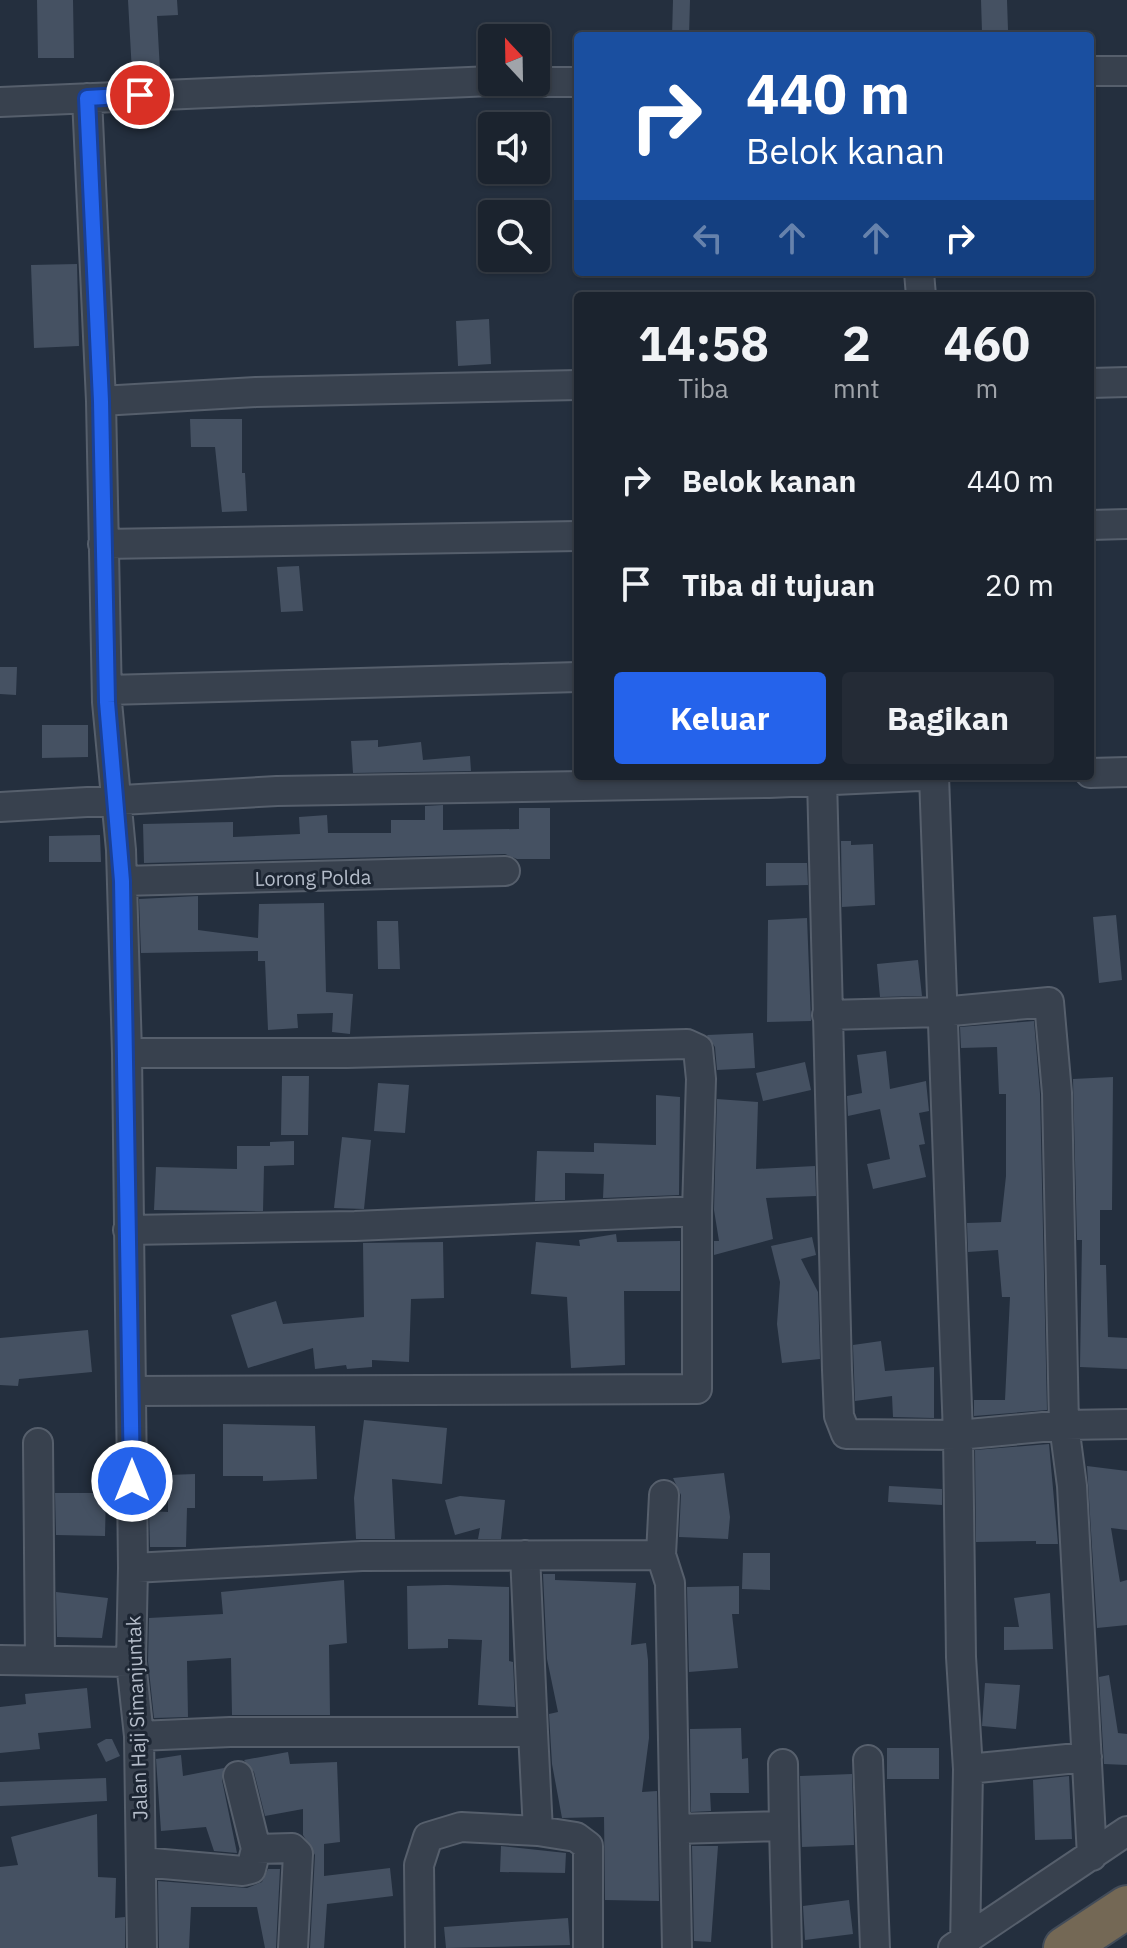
<!DOCTYPE html>
<html lang="id">
<style>
body{margin:0;font-family:"IBM Plex Sans",sans-serif;background:#242b36;color:#f1f3f6;height:100vh;display:flex;flex-direction:column;font-size:30px;white-space:nowrap}
*{box-sizing:border-box;margin:0}
p{font-size:26px;color:#a0a4aa}
.icon{flex:none;width:44px;height:44px;fill:none;stroke:currentColor;stroke-width:2;stroke-linecap:round;stroke-linejoin:round}
.map{position:relative;flex:1;overflow:hidden}
.sheet{position:absolute;left:574px;top:292px;width:520px;height:488px;display:flex;flex-direction:column;background:#1b232e;border-radius:8px;box-shadow:0 2px 6px #0004,0 0 0 2px #39404a}
.sheet>*{flex:none}
.top-card{position:absolute;left:574px;top:32px;width:520px;height:244px;border-radius:8px;box-shadow:0 2px 6px #0004,0 0 0 2px #39404a;background:#1a4fa0;color:#fff;overflow:hidden}
.needle{width:52px;rotate:338deg}
.tools{position:absolute;left:478px;top:24px;display:grid;gap:16px}
.tools a{display:grid;place-items:center;width:72px;height:72px;border-radius:8px;background:#1b232e;box-shadow:0 2px 6px #0004,0 0 0 2px #39404a;font-size:40px}
.pin{position:absolute;display:grid;place-items:center;width:68px;height:68px;color:#fff;margin:-34px;border:4px solid #fff;border-radius:50%;box-shadow:0 2px 8px #0007}
.me{position:absolute;width:88px;margin:-44px;rotate:0deg;stroke-linejoin:round;filter:drop-shadow(0 0 6px #0008)}
.turn{display:flex;align-items:center;gap:28px;height:168px;padding:0 40px;font-size:36px}
.turn .icon{width:104px;height:104px;stroke-width:2.5}
.turn b{display:block;font-size:56px;line-height:68px}
.lanes{display:flex;align-items:center;height:76px;padding:0 40px;background:#0003;justify-content:center;gap:40px;direction:ltr}
.lanes .off{opacity:.35}
.eta{display:flex;justify-content:space-evenly;align-items:center;height:136px;text-align:center}
.eta b{font-size:48px;font-weight:700;line-height:56px}
.cta{display:flex;gap:16px;margin-top:auto;padding:16px 40px}
.cta a{flex:1;height:92px;border-radius:8px;background:#2563eb;color:#fff;font-size:32px;font-weight:700;line-height:92px;text-align:center}
.cta a+a{background:#242b36;color:#f1f3f6}
ul{padding:0;list-style:none}
li{display:flex;align-items:center;gap:24px;height:104px;padding:0 40px}
li div{flex:1}
li b{display:block;font-size:30px}
li em{font-style:normal}
.map>svg:first-child{display:block}
.building{fill:#455162}
.lines{fill:none;stroke-linecap:round;stroke-linejoin:round}
.minor-casing{stroke:#565f6c;stroke-width:32}
.highway-casing{stroke:#434c59;stroke-width:46}
.minor{stroke:#38414e;stroke-width:28}
.highway{stroke:#746855;stroke-width:42}
.route-casing{stroke:#184099;stroke-width:20}
.route{stroke:#2563eb;stroke-width:14}
.labels{text-anchor:middle;stroke-width:6;stroke-linejoin:round;paint-order:stroke}
.street-label{font-size:20px;fill:#b4bcc9;stroke:#1d2633}
</style>
<div class="map">
<svg width="1127" height="1948" viewBox="0 0 1127 1948">
<rect width="100%" height="100%" fill="#242f3e"/>
<path class="building" d="M37 0H73L74 58H38Z
M128 0H177L178 15 157 16 160 71 132 73Z
M673 0H690L689 36H672Z
M981 0H1007L1008 30 982 32Z
M77 264 79 346 34 348 31 265Z
M489 319 491 364 458 366 456 321Z
M190 419H242V473H245L247 511 222 512 215 447H191Z
M299 566 303 611 281 612 277 567Z
M0 667H17L16 695 0 694Z
M42 725H88V757L42 758Z
M378 740V747L421 742 423 760 470 756 471 771 353 773 351 741Z
M443 805V830L519 829V808H550V859H517L505 854 144 863 143 824 233 822V837L300 834 299 817 327 815 328 833H391V820H425V806Z
M100 835 101 862H49V836Z
M841 841H851V845L873 844 875 905 842 907Z
M766 863H807L808 885 766 886Z
M198 896V930L258 938 259 904 324 903 326 992 353 994 350 1034 332 1032 333 1013 297 1014 298 1028 268 1030 265 961H258V951L141 953 139 899Z
M1116 915 1122 980 1099 983 1093 917Z
M807 918 811 1021 767 1022 768 920Z
M377 921H398L400 969H378Z
M918 960 922 996 880 997 877 964Z
M1034 1021 1040 1094 1047 1410 974 1416V1400H1005L1010 1297H1002L998 1250 968 1252 967 1223 1001 1222 1006 1176V1094H999L997 1047 961 1048 960 1027Z
M753 1033 755 1068 717 1070 715 1047 707 1035Z
M886 1051 890 1089 926 1081 929 1111 919 1113 925 1144 919 1145 926 1177 873 1189 867 1164 890 1159 880 1109 848 1116 847 1096 862 1093 857 1055Z
M805 1062 811 1090 763 1101 756 1073Z
M282 1076H309L308 1135H281Z
M1113 1077 1112 1210H1100V1265H1106L1108 1337 1127 1338V1369L1080 1367 1082 1240H1077L1073 1079Z
M378 1083 409 1085 405 1133 374 1131Z
M656 1095 680 1097 679 1195 603 1198 604 1174 565 1173V1200L535 1201 537 1151 594 1152V1143L656 1145Z
M717 1099 758 1102 756 1169 815 1166 816 1196 766 1198 773 1239 714 1255V1241H719L714 1210Z
M342 1137 371 1140 364 1209 334 1208Z
M294 1141V1165L264 1166 263 1211 154 1210 156 1167 237 1169V1146H270V1142Z
M616 1234 617 1242 680 1241V1291H624L625 1365 571 1368 567 1297 531 1294 536 1242 580 1246 579 1240Z
M812 1237 816 1255 801 1259 818 1292 820 1359 782 1363 777 1324 780 1282 771 1246Z
M443 1242 444 1298 411 1299 409 1362 372 1360V1367L347 1369 346 1365 315 1369 313 1348 248 1368 231 1315 276 1301 283 1324 364 1317 363 1243Z
M88 1330 92 1372 19 1379 18 1386 0 1385V1338Z
M881 1341 885 1371 934 1367V1418L893 1417 892 1396 855 1401 853 1345Z
M364 1420 447 1428 442 1484 392 1479 395 1539H356L354 1498Z
M223 1424 315 1426 317 1479 263 1481V1476H223Z
M1049 1444 1058 1544H1036V1541L976 1542 975 1450Z
M1087 1466 1127 1471V1530L1111 1528 1120 1582 1127 1580V1625L1097 1628Z
M724 1473 730 1517 728 1539 679 1537 681 1495 673 1478Z
M195 1474V1508H187L186 1547H150L149 1511 168 1512V1475Z
M889 1486 942 1489V1505L888 1502Z
M55 1493H106L105 1536 56 1535Z
M460 1496 505 1500 501 1539H478L480 1528 455 1535 445 1500Z
M743 1553H770V1590L742 1589Z
M543 1574H555V1580L636 1583 631 1645 646 1643 648 1660 649 1738 642 1792 657 1791 659 1901 605 1900 604 1817 562 1818 552 1764 549 1714 558 1712 547 1659Z
M344 1580 347 1643 329 1645 330 1715H232L231 1658 187 1661 188 1717 154 1718 148 1661 149 1618 223 1614 221 1592Z
M447 1585 509 1587V1661L513 1662 515 1707 478 1705 482 1640 448 1639V1648L408 1649 407 1586Z
M739 1586V1614H732L738 1668 689 1672 687 1587Z
M56 1592 108 1598 102 1638 57 1637Z
M1050 1593 1053 1649 1004 1650V1627H1019L1014 1598Z
M1109 1675 1118 1733 1127 1734V1765L1104 1764 1099 1677Z
M985 1683 1020 1685 1016 1729 982 1726Z
M87 1688 91 1728 38 1733 40 1749 0 1753V1707L26 1704 25 1694Z
M741 1728 742 1759 748 1758 749 1793H710L711 1811 691 1812 690 1729Z
M106 1739H112L120 1756 106 1762 97 1744Z
M887 1748H939V1779H887Z
M288 1752 290 1764 337 1762 340 1842 324 1844V1876L390 1868 393 1896 327 1904 324 1948H310L315 1855 303 1835V1809L265 1816 254 1772 244 1760Z
M181 1755 183 1776 224 1768 222 1780 237 1853 214 1851 206 1827 161 1831 156 1759Z
M852 1774 854 1845 802 1847 800 1776Z
M1069 1776 1072 1839 1035 1840 1033 1780Z
M106 1778 107 1801 0 1806V1782Z
M97 1814 98 1877 116 1878 115 1918 125 1917V1948H0V1867L18 1865 11 1837Z
M501 1846 566 1853 565 1873 500 1872Z
M692 1846H718L711 1942 694 1941Z
M268 1869H280L276 1948H265L257 1907H191L189 1948H159L158 1881 247 1888 262 1882Z
M849 1900 853 1934 805 1940 803 1906Z
M568 1918 570 1945 446 1948 444 1927Z"/>
<g class="lines">
<defs>
<path id="minor" d="M1090 71H1127
M536 82H578
M87 98 101 401 107 702 121 850 127 1053 133 1568 131 1662 139 1736 142 1948
M0 102 492 81
M919 272 921 296
M1090 383 1127 382
M101 401 256 392 578 385
M1090 525 1127 524
M103 544 578 536
M107 690 578 677
M1090 773 1127 772
M934 776 958 1435 961 1657 968 1769 965 1948
M822 779 837 1370 839 1416 846 1434 958 1435 1064 1425 1127 1424
M0 807 277 791 769 783 920 776
M122 881 505 871
M827 1015 941 1012 1049 1002 1057 1093 1064 1425 1072 1486 1092 1856
M127 1053H347L687 1044 698 1049 701 1079 697 1211 355 1226 128 1230
M132 1391 697 1389V1211
M38 1443 40 1658
M664 1495 661 1555 670 1583 677 1948
M525 1555 533 1732
M133 1568 362 1556 661 1555
M0 1660 131 1662
M139 1736 230 1732H533L538 1831 576 1837 588 1846V1948
M868 1760 875 1948
M968 1769 1087 1757
M784 1826 787 1948
M675 1829 784 1826 783 1764
M256 1849 292 1848 298 1854 293 1948
M141 1862 243 1871 251 1869 256 1849 238 1776
M420 1948 419 1865 428 1837 461 1827 538 1831
M953 1948 1127 1831"/>
<path id="highway" d="M1065 1948 1127 1907"/>
</defs>
<use href="#minor" class="minor-casing"/>
<use href="#highway" class="highway-casing"/>
<use href="#minor" class="minor"/>
<use href="#highway" class="highway"/>
</g>
<g class="lines">
<defs>
<path id="route" d="M132 1481 122 881 107 702 101 401 87 98 140 95"/>
</defs>
<use href="#route" class="route-casing"/>
<use href="#route" class="route"/>
</g>
<g class="labels">
<g class="street-label">
<text transform="translate(313 878) rotate(-1)" y="7">Lorong Polda</text>
<text transform="translate(137 1718) rotate(-92)" y="7">Jalan Haji Simanjuntak</text>
</g>
</g>
</svg>
<div class="tools">
<a><svg class="needle" viewBox="-14 -14 28 28"><path d="M0-13l5 13h-10z" fill="#e53935"/><path d="M0 13l5-13h-10z" fill="#a0a4aa"/></svg></a>
<a><svg class="icon" aria-label="sound" viewBox="0 0 24 24"><path d="M4 9h4l5-4v14l-5-4H4zM17 9q2 3 0 6"/></svg></a>
<a><svg class="icon" aria-label="search" viewBox="0 0 24 24"><circle cx="10" cy="10" r="6"/><path d="M15 15l6 6"/></svg></a>
</div>
<div class="pin" style="left:140px;top:95px;background:#d93025"><svg class="icon" aria-label="arrive" viewBox="0 0 24 24"><path d="M6 21V4h12l-3 4 3 4H6"/></svg></div>
<svg class="me" style="left:132px;top:1481px" viewBox="-20 -20 40 40"><circle r="17" fill="#2563eb" stroke="#fff" stroke-width="3"/><path d="M0-11L8 9 0 5-8 9z" fill="#fff"/></svg>
<div class="top-card">
<div class="turn"><svg class="icon" aria-label="right" viewBox="0 0 24 24"><path d="M7 20v-9h11M14 6l5 5-5 5"/></svg><div><b>440 m</b>Belok kanan</div></div>
<div class="lanes"><svg class="icon off" aria-label="left" viewBox="0 0 24 24"><path d="M17 20v-9H6M10 6l-5 5 5 5"/></svg><svg class="icon off" aria-label="ahead" viewBox="0 0 24 24"><path d="M12 20V5M6 11l6-6 6 6"/></svg><svg class="icon off" aria-label="ahead" viewBox="0 0 24 24"><path d="M12 20V5M6 11l6-6 6 6"/></svg><svg class="icon" aria-label="right" viewBox="0 0 24 24"><path d="M7 20v-9h11M14 6l5 5-5 5"/></svg></div>
</div>
<section class="sheet">
<div class="eta">
<div><b>14:58</b><p>Tiba</p></div>
<div><b>2</b><p>mnt</p></div>
<div><b>460</b><p>m</p></div>
</div>
<ul>
<li><svg class="icon" aria-label="right" viewBox="0 0 24 24"><path d="M7 20v-9h11M14 6l5 5-5 5"/></svg><div><b>Belok kanan</b></div><em>440 m</em></li>
<li><svg class="icon" aria-label="arrive" viewBox="0 0 24 24"><path d="M6 21V4h12l-3 4 3 4H6"/></svg><div><b>Tiba di tujuan</b></div><em>20 m</em></li>
</ul>
<div class="cta"><a>Keluar</a><a>Bagikan</a></div>
</section>
</div>
